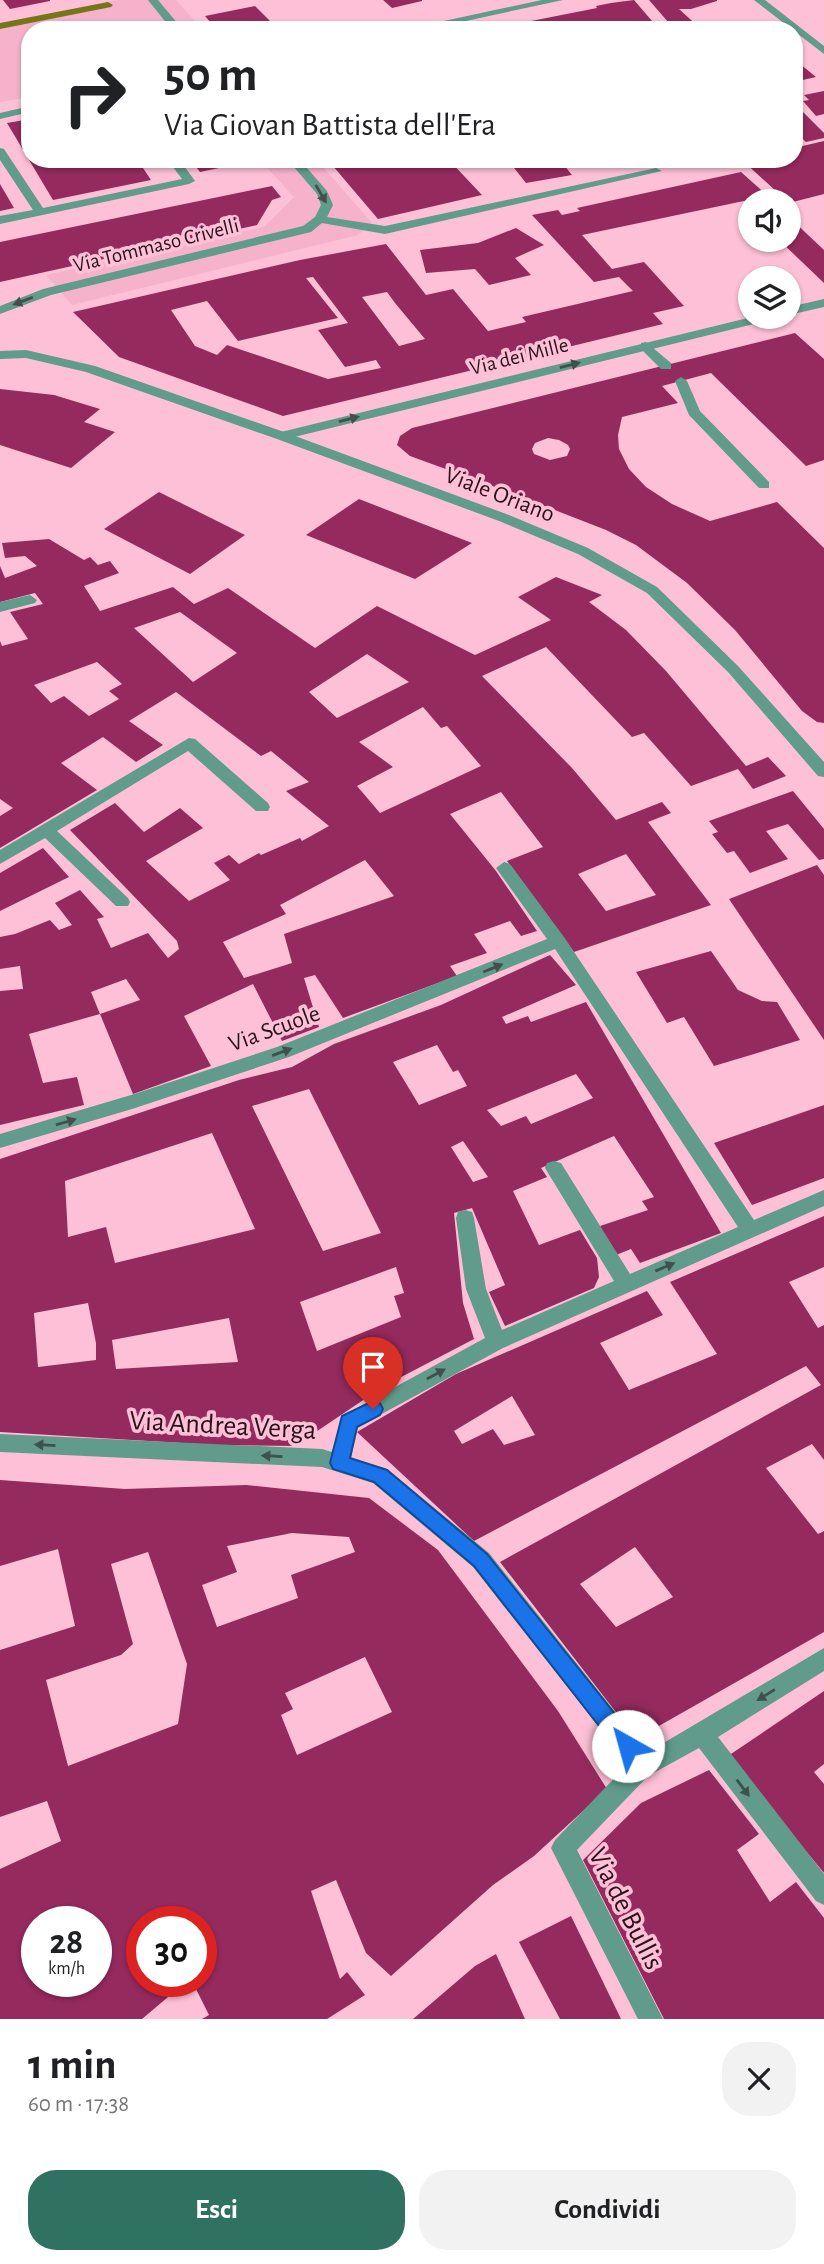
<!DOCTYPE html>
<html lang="it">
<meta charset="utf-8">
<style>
body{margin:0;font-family:"Alegreya Sans",sans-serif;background:#f2f2f2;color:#202124;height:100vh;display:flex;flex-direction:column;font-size:26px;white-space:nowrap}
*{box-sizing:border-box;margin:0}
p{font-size:23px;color:#757577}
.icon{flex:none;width:38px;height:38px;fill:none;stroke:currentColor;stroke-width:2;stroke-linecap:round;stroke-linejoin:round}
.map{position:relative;height:2019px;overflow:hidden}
.sheet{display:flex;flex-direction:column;background:#fff;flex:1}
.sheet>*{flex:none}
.guide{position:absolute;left:21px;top:21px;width:782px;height:147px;border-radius:28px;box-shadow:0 2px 5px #0004;background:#fff;color:#202124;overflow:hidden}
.fabs{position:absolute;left:738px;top:189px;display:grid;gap:14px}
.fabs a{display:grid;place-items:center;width:63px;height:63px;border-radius:50%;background:#fff;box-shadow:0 2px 5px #0004;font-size:35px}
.speed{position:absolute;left:21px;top:1906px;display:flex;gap:14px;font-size:35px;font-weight:700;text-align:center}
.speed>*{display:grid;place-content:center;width:91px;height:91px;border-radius:50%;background:#fff;box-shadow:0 2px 5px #0004;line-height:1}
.speed small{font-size:18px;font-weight:400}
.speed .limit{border:10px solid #d22;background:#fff;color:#111}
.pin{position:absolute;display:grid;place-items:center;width:60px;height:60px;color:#fff;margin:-72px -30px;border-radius:50% 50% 50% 0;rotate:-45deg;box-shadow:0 0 7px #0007}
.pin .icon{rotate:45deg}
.me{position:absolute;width:77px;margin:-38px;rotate:322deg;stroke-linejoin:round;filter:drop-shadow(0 0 5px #0008)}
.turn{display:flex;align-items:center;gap:24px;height:147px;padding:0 28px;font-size:32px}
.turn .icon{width:91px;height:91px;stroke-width:2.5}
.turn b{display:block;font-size:49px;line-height:60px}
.round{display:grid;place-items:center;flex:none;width:74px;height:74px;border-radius:28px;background:#f2f2f2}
.head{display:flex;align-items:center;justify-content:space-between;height:119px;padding:0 28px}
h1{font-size:42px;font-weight:700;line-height:52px}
.button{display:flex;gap:14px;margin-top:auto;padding:14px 28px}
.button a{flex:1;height:80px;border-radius:28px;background:#307262;color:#fff;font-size:28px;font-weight:700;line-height:80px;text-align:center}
.button a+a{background:#f2f2f2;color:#202124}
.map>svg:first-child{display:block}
.built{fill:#f6b1cb}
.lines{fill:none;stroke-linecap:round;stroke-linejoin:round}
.stream{fill:#747618;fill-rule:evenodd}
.building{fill:#942a5d;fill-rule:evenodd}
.service{fill:#609b8b;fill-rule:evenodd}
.minor{fill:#609b8b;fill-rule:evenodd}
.tertiary{fill:#609b8b;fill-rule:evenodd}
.oneway{fill:#41504d}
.route{fill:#1a73e8;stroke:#114b97;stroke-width:2}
.labels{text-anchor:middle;stroke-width:7;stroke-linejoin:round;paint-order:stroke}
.far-street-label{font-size:21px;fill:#28131b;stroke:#fdc0d6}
.street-label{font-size:24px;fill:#28131b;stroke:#fdc0d6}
.near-street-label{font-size:28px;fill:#28131b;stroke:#fdc0d6}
</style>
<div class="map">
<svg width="824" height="2019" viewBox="0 0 824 2019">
<rect width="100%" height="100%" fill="#fdc0d6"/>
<path class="built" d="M116 0H176L203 30H30V97L0 102V24Z
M259 159H316L372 223 358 235 72 305 46 275 264 227 294 197Z"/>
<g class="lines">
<path class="stream" d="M108 2 113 5 111 7 0 29V23Z"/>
</g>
<path class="building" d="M3 0H50V1L10 9Z
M383 0H422V1L392 8Z
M634 0 652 21 598 30H513L524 26 521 23 597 8 596 6 611 3Z
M649 0H717V1L691 9H679L702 30H675Z
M255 6 279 30H217L205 16Z
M794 59 816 77 794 82Z
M824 91V114L816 116 803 101 809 100 804 95Z
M794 103 824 133V138L806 142 794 131Z
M30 119V159H137L151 180 53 200 7 123Z
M824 141V194L789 203 742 160 794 159V148Z
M190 159H250L252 161 200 172Z
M327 159H448L482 195 378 219Z
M507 159H559L572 175 526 183Z
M603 159H627L630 163 610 167Z
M741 172 768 196 582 235 612 269 644 262 684 306 653 313 663 324 283 416 119 357 73 312 300 260 386 244 426 295 453 289 488 331 526 322 522 317 633 291 619 277 594 282 532 215 558 210 562 215 580 211 577 208ZM313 277 348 323 318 330 345 367 376 360 381 368 328 379 227 345 217 355 195 346 171 310 207 301 238 341 338 318 306 278ZM387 292 395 303 425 339 399 346 362 297Z
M0 184 14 208 0 211Z
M272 186 281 197 272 200 257 225 0 282V242Z
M789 217 824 250V283L779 240H789Z
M516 228 544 245 515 258 531 275 489 285 475 269 426 273 420 250 478 243Z
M795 333 824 359V460L806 466 711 373 662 386 678 403 622 417 618 435 619 449 629 469 646 487 672 504 710 521 777 502 824 548V723L817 722 802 711 735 630 687 583 636 545 606 530 506 491 410 456 397 445 400 436 412 428ZM548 438 559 440 568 445 570 449 567 456 550 460 534 454 532 449 535 443Z
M0 389 54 395 100 409 84 422 115 432 71 468 0 445Z
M159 492 245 535 190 574 104 529Z
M359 499 472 543 415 579 306 535Z
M49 539 84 560 90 557 98 565 110 561 119 573 84 586 100 611 173 587 194 604 228 588 315 648 377 606 475 655 551 620 518 597 556 577 602 595 589 602 626 630 666 671 746 766 768 757 786 776 753 789 738 769 691 786 644 733 632 737 546 647 482 676 572 768 616 820 662 802 671 813 648 822 711 905 574 952 507 861 543 847 501 792 450 814 496 871 537 931 521 936 510 921 474 934 487 953 450 966 457 976 343 1018 315 975 304 978 319 1027 282 1041 253 984 184 1016 211 1066 133 1094 100 1014 140 1000 126 979 91 992 100 1014 29 1034 43 1083 77 1077 84 1105 0 1125V991L23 989 20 966 0 969V937L15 934 50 920 59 930 72 925 55 903 80 890 104 917 97 919 111 948 148 933 168 958 179 949 177 941 70 830 115 803 144 832 180 808 203 828 146 861 189 901 230 880 214 863 229 855 239 864 259 853 261 855 300 838 302 841 329 826 286 791 309 782 271 751 261 756 176 692 129 721 163 745 136 762 103 737 61 763 97 790 0 848V816L13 808 0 799V641L2 646 28 639 10 612 43 604 35 593 0 602V566L5 578 37 566 25 556 5 558 2 543ZM180 612 237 653 193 682 134 628ZM367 654 409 682 337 718 309 692ZM97 662 122 684 109 691 119 699 89 716 64 696 51 703 34 685ZM423 707 441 728 447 726 481 766 380 813 357 786 393 767 359 742ZM626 854 656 895 606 911 578 874ZM365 860 394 896 284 934 292 963 244 978 223 942 286 914 280 905Z
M793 791 824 829V859L819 860 788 824 766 831 788 859 750 873 734 851 727 853 712 834 718 832 709 821Z
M43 848 69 877 0 911V873Z
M817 865 824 875V1040L729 899Z
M711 951 738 990 762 1001 777 1002 800 1040 714 1066 684 1017 667 1023 636 972Z
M550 955 576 985 502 1017 506 1024 528 1016 531 1022 586 1002 721 1233 640 1263 631 1249 616 1255 600 1226 648 1210 642 1201 654 1197 614 1136 541 1168 547 1177 513 1191 539 1245 580 1230 597 1258 599 1277 594 1288 505 1326 489 1292 505 1285 472 1208 454 1213 463 1303 474 1339 384 1386 295 1446 215 1445 0 1432V1159L239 1080 292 1067 334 1044 441 1005ZM437 1045 453 1072 458 1070 467 1086 419 1105 393 1062ZM576 1074 593 1098 531 1124 526 1116 501 1126 487 1110ZM309 1089 381 1233 323 1251 252 1106ZM212 1133 255 1229 115 1263 106 1227 68 1237 65 1181ZM463 1141 488 1177 473 1182 451 1147ZM396 1267 404 1293 394 1296 401 1317 317 1351 300 1302ZM88 1303 96 1343V1360L38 1367 34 1313ZM229 1318 238 1362 116 1369 112 1340Z
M824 1105V1178L752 1205 714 1143Z
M824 1216V1267L789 1282 818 1328 824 1325V1460L812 1444 766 1468 818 1534 824 1531V1632L643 1735 632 1733 500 1562 821 1385 806 1366 474 1541 357 1432 456 1374 647 1291 663 1315 600 1343 629 1390 717 1354 670 1282ZM512 1396 535 1435 504 1445 493 1429 462 1444 454 1431ZM635 1547 673 1597 616 1627 580 1584Z
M0 1480 125 1489 246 1485 369 1498 438 1550 558 1711 607 1789 534 1856 493 1885 391 1976 366 1953 336 1880 311 1891 340 1979 347 1972 365 1995 327 2019H202L209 2015 192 1981H201V1922H142V1981H187L142 2019H0V1869L61 1841 47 1801 0 1817V1650L75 1626 58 1549 0 1566ZM292 1533 349 1537 355 1552 291 1575 298 1598 217 1627 202 1585 237 1572 227 1546ZM148 1552 187 1664 178 1724 68 1766 46 1680 121 1655 133 1644 111 1564ZM365 1657 392 1712 297 1755 281 1715 293 1709 285 1693ZM37 1922H96V1981H37Z
M824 1691V1764L814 1772 824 1784V1873L728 1756Z
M709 1770 759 1834 737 1850 770 1902 796 1882 824 1918V2019H664L583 1860 641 1803Z
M571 1916 621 2019H560L519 1942Z
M496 1954 525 2019H413L475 1966Z"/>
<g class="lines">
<path class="service" d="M30 106V112L0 119V113Z
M0 148 4 149 43 208 182 179 167 159H179L195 181 189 184 0 224V216L33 210 0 160Z
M646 342 671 363V369H661L641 349V343Z
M681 377 687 381 700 411 769 482V488H759L689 415 675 381Z"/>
<path class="minor" d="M148 0H158L183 30H172Z
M542 0H563L424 30H402Z
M754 0H765L824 46V54Z
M287 159H299L327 191 333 205 327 217 385 226 656 168 662 171 385 234 322 223 311 232 51 295 0 314V306L43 289 303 226 315 217 321 205 317 194Z
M824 299V307L789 315V307Z
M752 317H772L770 320 282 440 275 436 277 433Z
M30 595 37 600 35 603 0 612V602Z
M189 738 195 739 268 803 270 807 268 811H256L188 751 57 831 128 898 130 902 128 906H116L45 838 0 864V850Z
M504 862 510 864 564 937 754 1220 824 1190V1206L503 1348 358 1427 351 1458 387 1469 489 1553 636 1738 645 1754 824 1648V1671L718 1737 824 1874V1905L816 1901 699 1748 648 1776 577 1850 663 2019H638L551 1848 555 1840 626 1766 620 1754 473 1567 373 1483 322 1467 0 1452V1434L322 1449 332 1452 342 1416 485 1338 466 1289 456 1218 458 1212 465 1210 472 1212 474 1218 486 1289 502 1330 614 1281 545 1168 547 1163 554 1161 561 1163 630 1274 738 1227 555 949 289 1057 132 1109 0 1148V1134L131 1095 277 1047 547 939 496 868Z"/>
<path class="tertiary" d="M26 350 95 366 287 433 509 515 588 548 657 587 738 666 824 762V777L818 776 728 672 647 593 578 554 499 521 277 439 86 372 26 358 0 359V351Z"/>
</g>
<defs><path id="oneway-solid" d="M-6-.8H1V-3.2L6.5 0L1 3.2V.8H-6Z" transform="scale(1.75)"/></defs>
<g class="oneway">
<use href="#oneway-solid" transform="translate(321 194) rotate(60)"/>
<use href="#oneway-solid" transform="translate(23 301) rotate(159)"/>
<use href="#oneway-solid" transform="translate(570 365) rotate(-14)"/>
<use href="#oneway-solid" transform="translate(349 419) rotate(-14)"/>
<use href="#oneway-solid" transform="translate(493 968) rotate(-22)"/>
<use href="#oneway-solid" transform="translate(282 1052) rotate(-20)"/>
<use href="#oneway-solid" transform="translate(66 1122) rotate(-16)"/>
<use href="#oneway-solid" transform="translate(665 1267) rotate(-23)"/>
<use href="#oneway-solid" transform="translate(436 1374) rotate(-29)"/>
<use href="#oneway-solid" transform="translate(45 1445) rotate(-177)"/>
<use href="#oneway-solid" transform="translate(272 1456) rotate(-177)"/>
<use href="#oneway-solid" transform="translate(766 1695) rotate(148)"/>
<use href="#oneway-solid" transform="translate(743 1788) rotate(53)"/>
</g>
<path class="route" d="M373 1401 380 1403 383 1409 380 1415 357 1427 350 1458 387 1470 487 1554 635 1739 638 1746 635 1754 628 1757 621 1754 474 1566 374 1482 333 1469 330 1463 342 1416Z"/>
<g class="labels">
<g class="far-street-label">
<text transform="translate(156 245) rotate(-14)" y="7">Via Tommaso Crivelli</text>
<text transform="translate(519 356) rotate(-14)" y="7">Via dei Mille</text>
</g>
<g class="street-label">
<text transform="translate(500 494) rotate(21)" y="8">Viale Oriano</text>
<text transform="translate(274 1028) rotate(-20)" y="8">Via Scuole</text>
</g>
<g class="near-street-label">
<text transform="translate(223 1424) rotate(3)" y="10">Via Andrea Verga</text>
<text transform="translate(627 1908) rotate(63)" y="10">Via de Bullis</text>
</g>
</g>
</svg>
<div class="fabs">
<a><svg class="icon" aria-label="sound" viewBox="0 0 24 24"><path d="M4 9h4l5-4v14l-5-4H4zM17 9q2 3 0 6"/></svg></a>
<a><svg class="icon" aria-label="layers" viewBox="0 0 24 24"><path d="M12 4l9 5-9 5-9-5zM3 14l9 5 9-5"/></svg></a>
</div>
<div class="speed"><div>28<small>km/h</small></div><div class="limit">30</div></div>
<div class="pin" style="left:373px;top:1409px;background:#d93025"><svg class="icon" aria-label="arrive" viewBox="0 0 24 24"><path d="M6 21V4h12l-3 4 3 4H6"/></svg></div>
<svg class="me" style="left:628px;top:1746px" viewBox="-20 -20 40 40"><circle r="19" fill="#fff"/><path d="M0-13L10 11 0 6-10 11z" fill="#1a73e8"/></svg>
<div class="guide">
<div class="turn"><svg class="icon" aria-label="right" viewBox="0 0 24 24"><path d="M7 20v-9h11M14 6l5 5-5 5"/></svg><div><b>50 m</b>Via Giovan Battista dell'Era</div></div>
</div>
</div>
<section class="sheet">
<div class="head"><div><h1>1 min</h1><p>60 m · 17:38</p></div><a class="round"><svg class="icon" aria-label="close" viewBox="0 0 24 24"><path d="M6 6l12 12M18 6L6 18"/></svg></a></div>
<div class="button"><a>Esci</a><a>Condividi</a></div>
</section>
